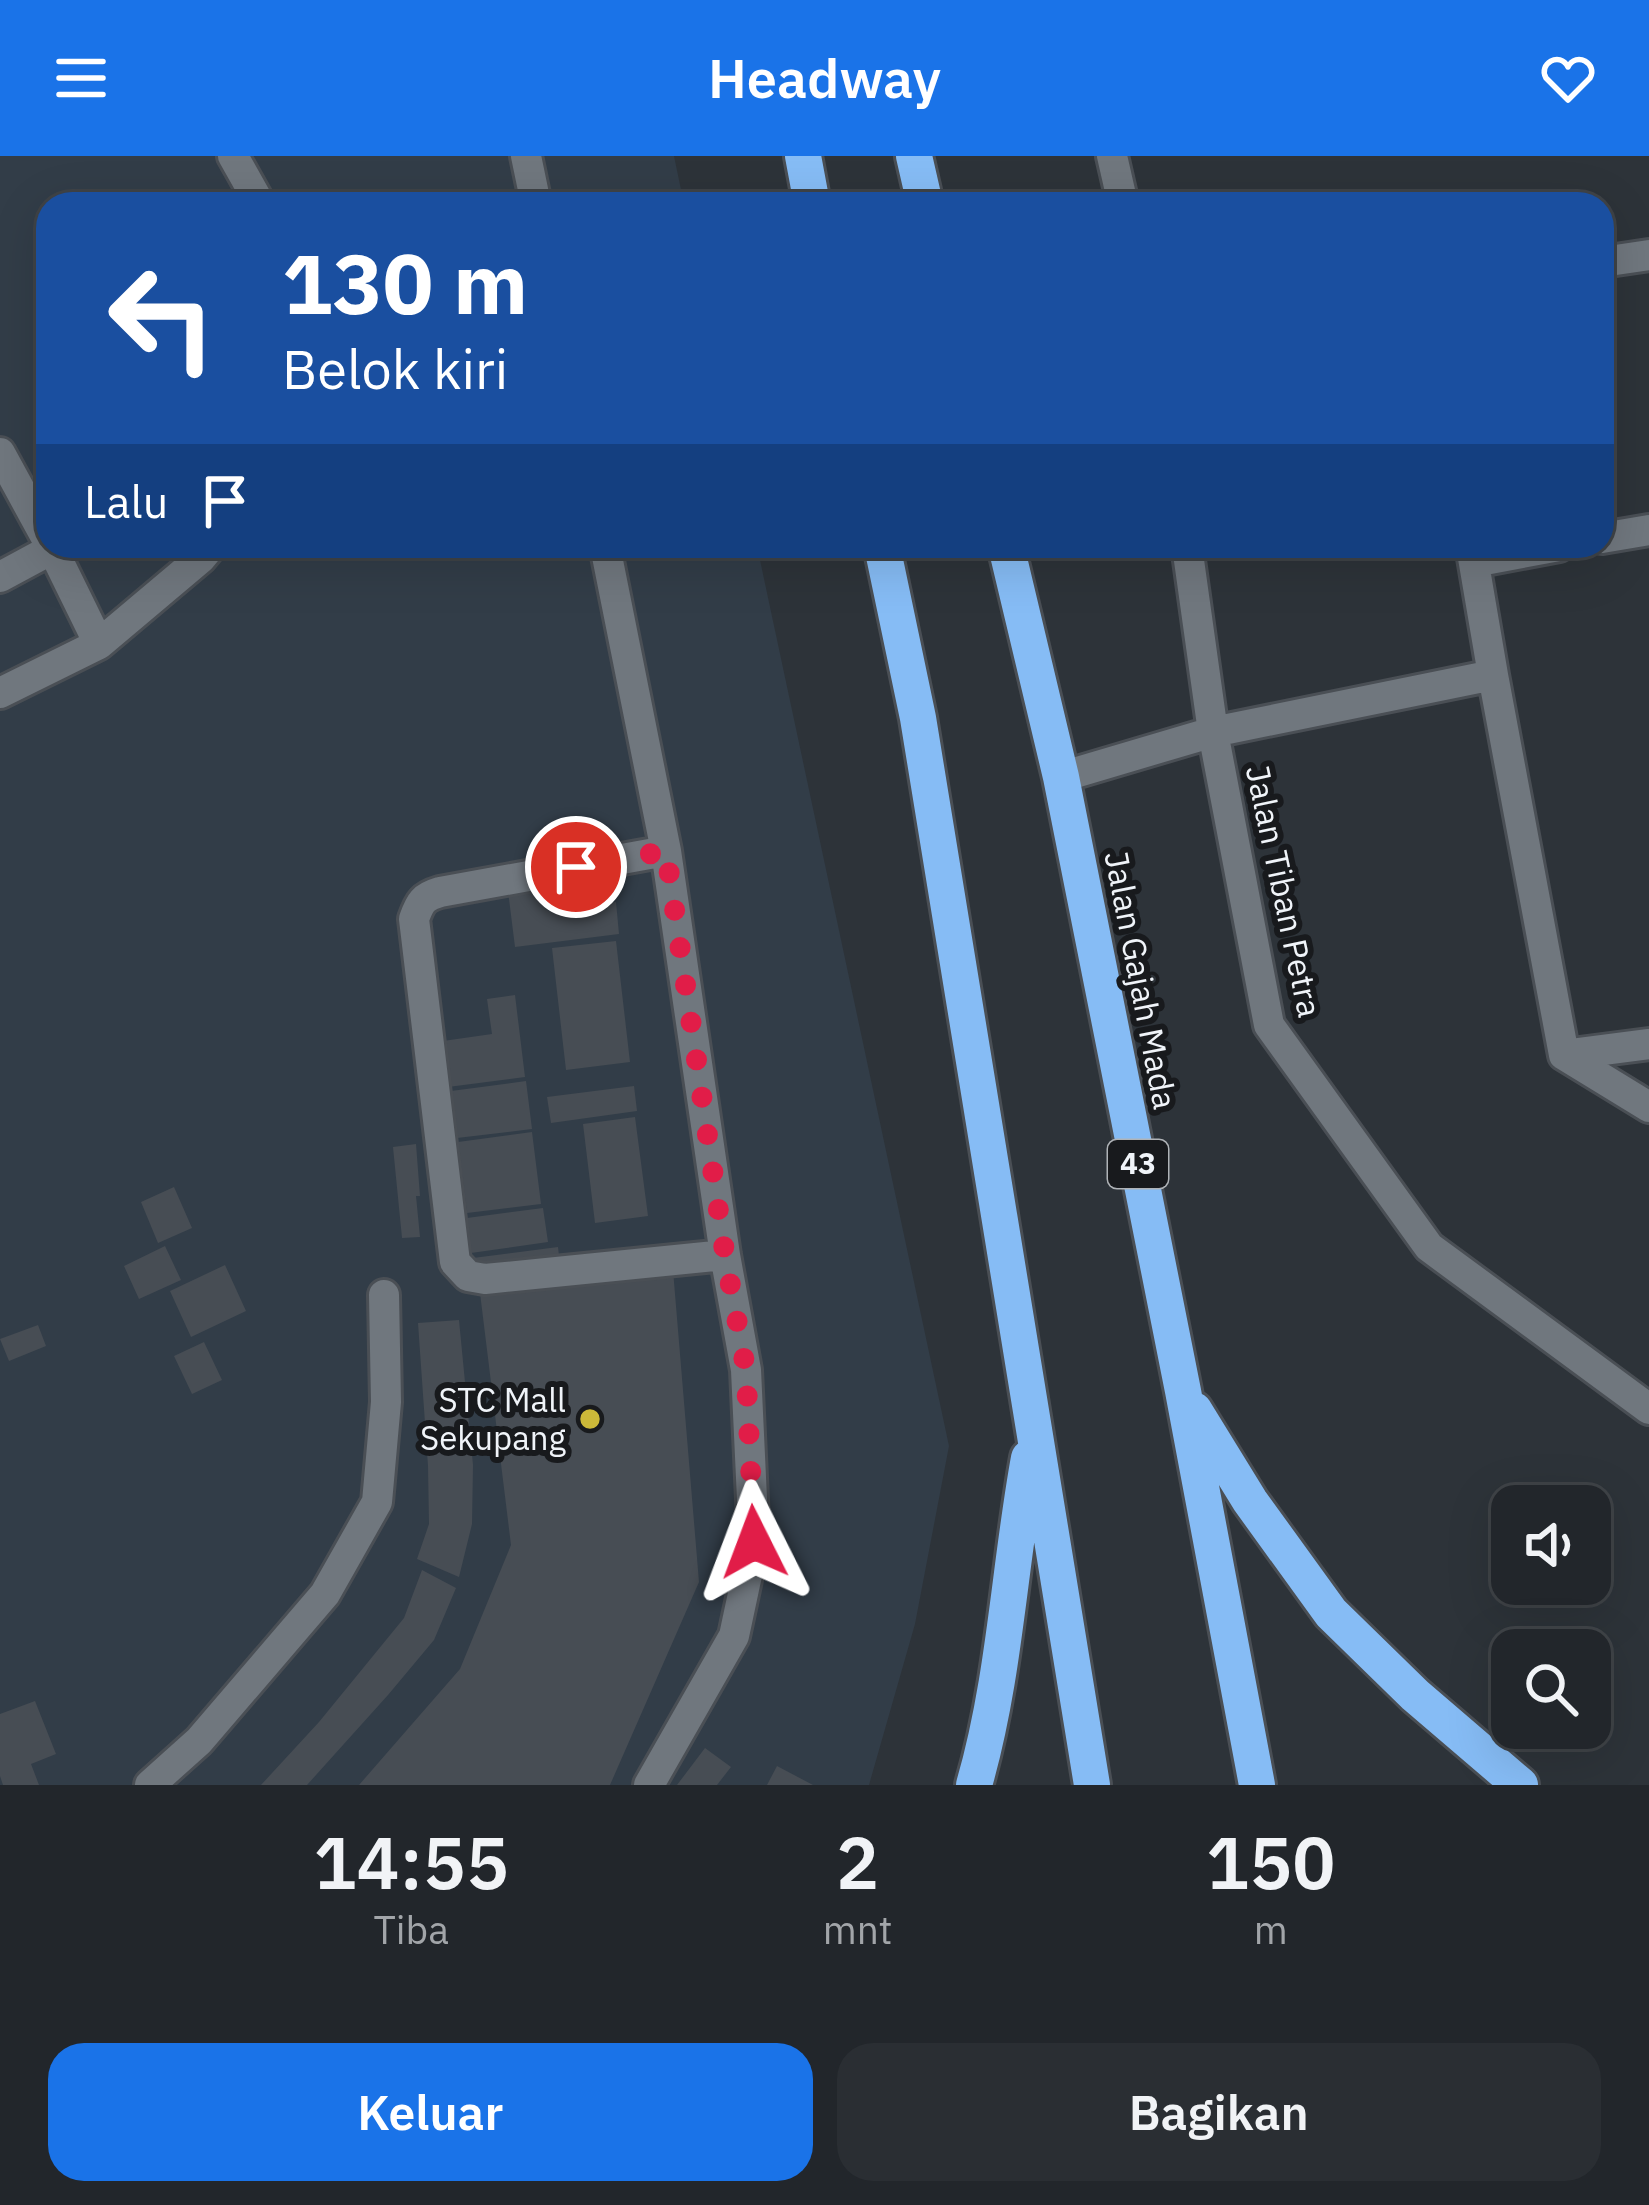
<!DOCTYPE html>
<html lang="id">
<style>
body{margin:0;font-family:"IBM Plex Sans",sans-serif;background:#2a2e33;color:#f1f3f6;height:100vh;display:flex;flex-direction:column;font-size:45px;white-space:nowrap}
*{box-sizing:border-box;margin:0}
p{font-size:39px;color:#a2a5a9}
.icon{flex:none;width:66px;height:66px;fill:none;stroke:currentColor;stroke-width:2;stroke-linecap:round;stroke-linejoin:round}
.map{position:relative;height:1629px;overflow:hidden}
.side{display:flex;flex-direction:column;background:#22262b;flex:1}
.side>*{flex:none}
.top-card{position:absolute;left:36px;top:36px;width:1578px;height:366px;border-radius:36px;box-shadow:0 12px 48px #0002,0 0 0 3px #3f4347;background:#1a4fa0;color:#fff;overflow:hidden}
.fabs{position:absolute;left:1491px;top:1329px;display:grid;gap:24px}
.fabs a{display:grid;place-items:center;width:120px;height:120px;border-radius:24px;background:#22262b;box-shadow:0 12px 48px #0002,0 0 0 3px #3f4347;font-size:60px}
.pin{position:absolute;display:grid;place-items:center;width:102px;height:102px;color:#fff;margin:-51px;border:6px solid #fff;border-radius:50%;box-shadow:0 3px 12px #0007}
.me{position:absolute;width:132px;margin:-66px;rotate:357deg;stroke-linejoin:round;filter:drop-shadow(0 0 9px #0008)}
.turn{display:flex;align-items:center;gap:42px;height:252px;padding:0 48px;font-size:54px}
.turn .icon{width:156px;height:156px;stroke-width:2.5}
.turn b{display:block;font-size:84px;line-height:102px}
.then{display:flex;align-items:center;height:114px;padding:0 48px;background:#0003;gap:24px;font-size:45px}
.eta{display:flex;justify-content:space-evenly;align-items:center;height:204px;text-align:center}
.eta b{font-size:72px;font-weight:600;line-height:84px}
.cta{display:flex;gap:24px;margin-top:auto;padding:24px 48px}
.cta a{flex:1;height:138px;border-radius:36px;background:#1a73e8;color:#fff;font-size:48px;font-weight:600;line-height:138px;text-align:center}
.cta a+a{background:#2a2e33;color:#f1f3f6}
header{display:flex;justify-content:space-between;align-items:center;height:156px;padding:0 48px;background:#1a73e8;color:#fff;font-size:54px;font-weight:600}
.map>svg:first-child{display:block}
.built{fill:#323d48}
.building{fill:#474d54}
.lines{fill:none;stroke-linecap:round;stroke-linejoin:round}
.minor-casing{stroke:#4a4f55;stroke-width:36}
.highway-casing{stroke:#4a4f55;stroke-width:42}
.minor{stroke:#70777e;stroke-width:30}
.highway{stroke:#86bcf5;stroke-width:36}
.route{stroke:#e11d48;stroke-width:21;stroke-dasharray:0 37.8}
.poi-dot{fill:#ccb939;stroke:#181a1d;stroke-width:4.5}
.labels{text-anchor:middle;stroke-width:12;stroke-linejoin:round;paint-order:stroke}
.shield{fill:#181a1d;stroke:#afb3b7;stroke-width:3}
.shield-label{font-size:30px;font-weight:bold;fill:#f0f4f9}
.street-label{font-size:33px;fill:#f0f4f9;stroke:#181a1d}
.poi-label{font-size:33px;fill:#f0f4f9;stroke:#181a1d;text-anchor:end}
</style>
<header><svg class="icon" aria-label="menu" viewBox="0 0 24 24"><path d="M4 6h16M4 12h16M4 18h16"/></svg>Headway<svg class="icon" aria-label="heart" viewBox="0 0 24 24"><path d="M12 20l-8-8c-3-5 5-10 8-4 3-6 11-1 8 4z"/></svg></header>
<div class="map">
<svg width="1649" height="1629" viewBox="0 0 1649 1629">
<rect width="100%" height="100%" fill="#2d3339"/>
<path class="built" d="M0 0H674L684 48H48V390H757L949 1290 915 1468 869 1629H0Z"/>
<path class="building" d="M545 731 548 755 616 746 619 778 515 791 508 735Z
M616 785 630 906 566 914 552 792Z
M515 839 525 921 448 931 443 885 492 878 487 843Z
M526 925 532 973 457 982 451 935Z
M634 930 637 955 551 967 547 941Z
M635 961 648 1060 595 1067 583 968Z
M532 976 541 1048 467 1057 458 986Z
M416 988 420 1040H416L420 1081 402 1082 393 991Z
M174 1031 192 1072 158 1087 141 1046Z
M543 1052 548 1086 471 1097 467 1062Z
M165 1090 181 1124 139 1143 124 1110Z
M558 1091 560 1108 475 1119 473 1102Z
M225 1109 246 1155 191 1181 170 1135Z
M673 1114 699 1426 610 1629H359L460 1513 511 1389 480 1137Z
M459 1164 473 1309 472 1368 459 1421 417 1403 429 1368 428 1310 418 1167Z
M38 1169 46 1190 9 1205 0 1183Z
M204 1186 222 1224 192 1238 174 1200Z
M422 1414 456 1432 434 1484 388 1539 307 1629H261L319 1566 404 1462Z
M35 1545 56 1598 31 1608 39 1629H3L0 1620V1558Z
M705 1592 731 1611 717 1629H677Z
M777 1610 813 1629H767Z"/>
<g class="lines">
<defs>
<path id="minor" d="M233 0 260 48
M526 0 536 48
M1112 0 1123 48
M1602 106 1649 99
M0 297 48 385
M1602 382 1649 374
M51 390 99 488
M605 390 666 695 725 1099 746 1214 754 1386 734 1480 649 1629
M1471 390 1493 519 1213 576 1269 869 1429 1091 1649 1253
M1474 406 1559 390
M0 421 52 393
M1493 519 1564 899 1649 951
M0 537 99 488 201 402 211 390
M1061 621 1213 576 1187 390
M666 695 440 736C423 741 420 746 414 763L455 1106 468 1120 485 1123 725 1099
M1564 899 1649 888
M150 1629 199 1585 325 1438 377 1346 386 1246 384 1139"/>
<path id="highway" d="M803 0 812 48
M914 0 925 48
M882 390 918 562 1092 1629
M1006 390 1061 621 1183 1235 1257 1629
M1194 1254 1250 1345 1331 1457 1415 1539 1520 1629
M974 1629C1005 1522 1009 1411 1029 1302"/>
</defs>
<use href="#minor" class="minor-casing"/>
<use href="#highway" class="highway-casing"/>
<use href="#minor" class="minor"/>
<use href="#highway" class="highway"/>
</g>
<g class="lines">
<path class="route" d="M576 711 666 695 725 1099 746 1214 754 1386"/>
</g>
<circle class="poi-dot" cx="590" cy="1263" r="12"/>
<g class="labels">
<rect class="shield" x="1108" y="984" width="60" height="48" rx="9"/>
<g class="shield-label">
<text x="1138" y="1018">43</text>
</g>
<g class="street-label">
<text transform="translate(1284 735) rotate(78)" y="12">Jalan Tiban Petra</text>
<text transform="translate(1141 824) rotate(79)" y="12">Jalan Gajah Mada</text>
</g>
<g class="poi-label">
<text x="566" y="1256">STC Mall<tspan x="566" dy="38">Sekupang</tspan></text>
</g>
</g>
</svg>
<div class="fabs">
<a><svg class="icon" aria-label="sound" viewBox="0 0 24 24"><path d="M4 9h4l5-4v14l-5-4H4zM17 9q2 3 0 6"/></svg></a>
<a><svg class="icon" aria-label="search" viewBox="0 0 24 24"><circle cx="10" cy="10" r="6"/><path d="M15 15l6 6"/></svg></a>
</div>
<div class="pin" style="left:576px;top:711px;background:#d93025"><svg class="icon" aria-label="arrive" viewBox="0 0 24 24"><path d="M6 21V4h12l-3 4 3 4H6"/></svg></div>
<svg class="me" style="left:754px;top:1386px" viewBox="-20 -20 40 40"><path d="M0-17L14 15 0 8-14 15z" fill="#e11d48" stroke="#fff" stroke-width="4"/></svg>
<div class="top-card">
<div class="turn"><svg class="icon" aria-label="left" viewBox="0 0 24 24"><path d="M17 20v-9H6M10 6l-5 5 5 5"/></svg><div><b>130 m</b>Belok kiri</div></div>
<div class="then">Lalu<svg class="icon" aria-label="arrive" viewBox="0 0 24 24"><path d="M6 21V4h12l-3 4 3 4H6"/></svg></div>
</div>
</div>
<section class="side">
<div class="eta">
<div><b>14:55</b><p>Tiba</p></div>
<div><b>2</b><p>mnt</p></div>
<div><b>150</b><p>m</p></div>
</div>
<div class="cta"><a>Keluar</a><a>Bagikan</a></div>
</section>
